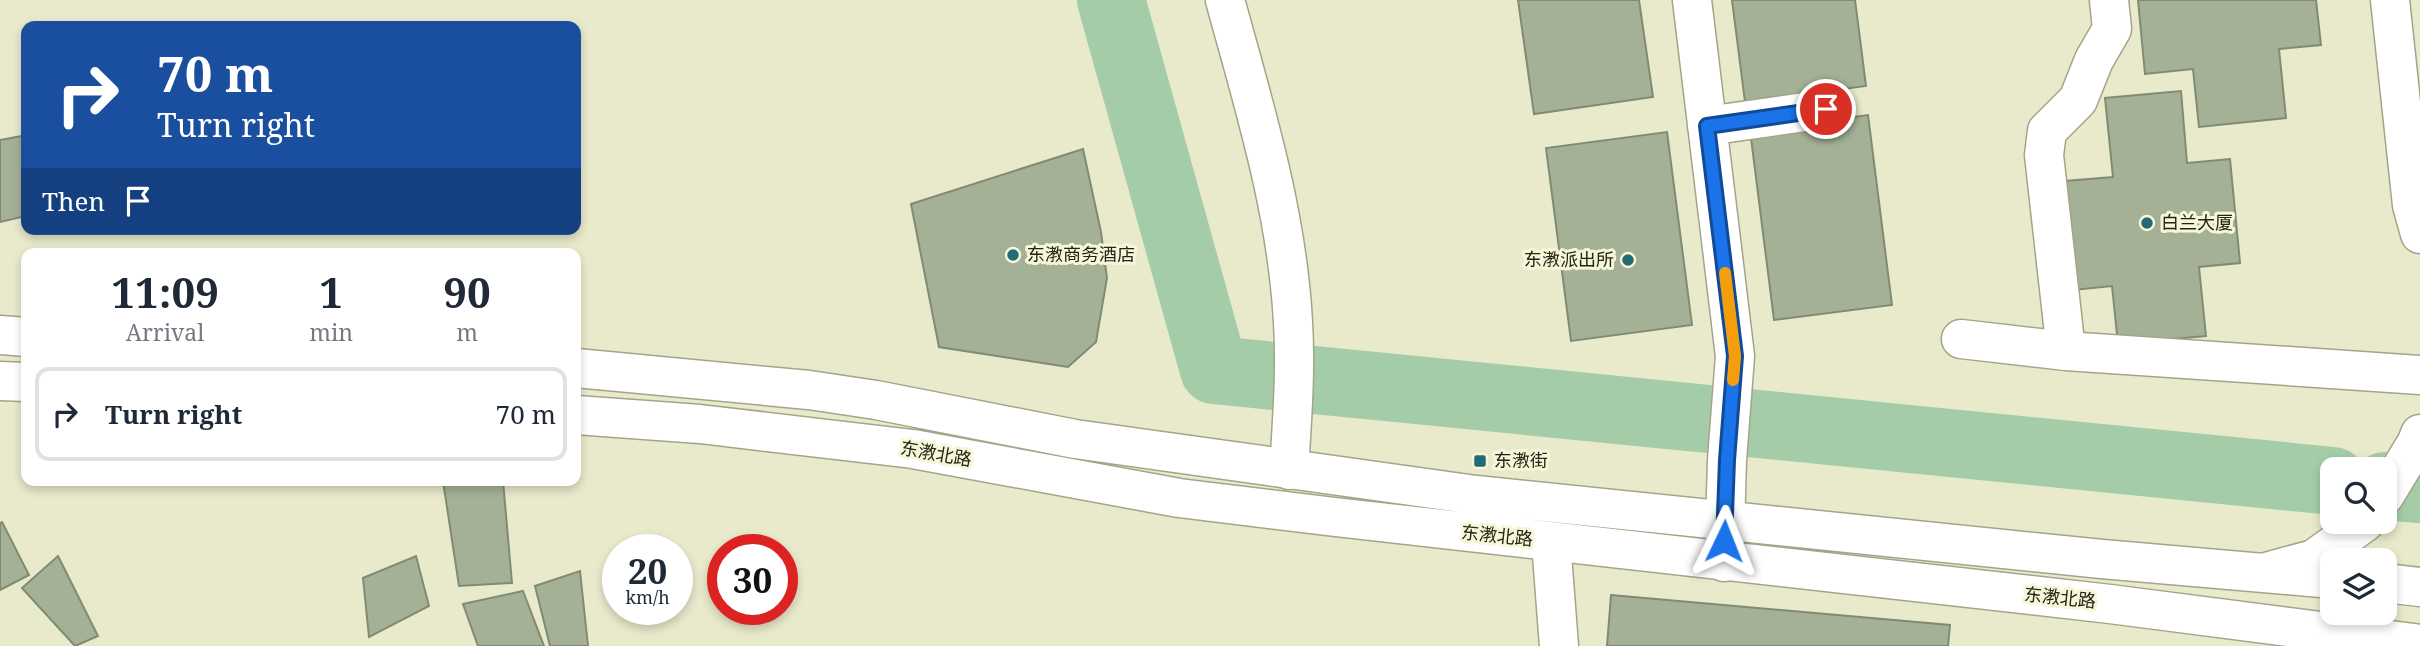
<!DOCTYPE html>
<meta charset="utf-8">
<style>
body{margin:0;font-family:"Noto Serif","Noto Sans SC",serif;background:#f2f2f3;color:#1f2937;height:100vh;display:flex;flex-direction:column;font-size:26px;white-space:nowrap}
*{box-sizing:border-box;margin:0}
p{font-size:23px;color:#747a83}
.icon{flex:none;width:38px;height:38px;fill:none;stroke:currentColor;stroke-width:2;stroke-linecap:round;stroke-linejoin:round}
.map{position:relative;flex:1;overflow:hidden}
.sheet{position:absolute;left:21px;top:248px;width:560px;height:238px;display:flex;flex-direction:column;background:#fff;border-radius:14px;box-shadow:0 4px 10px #0003}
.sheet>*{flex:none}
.guide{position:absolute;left:21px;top:21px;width:560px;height:214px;border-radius:14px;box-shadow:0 4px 10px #0003;background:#1a4fa0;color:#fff;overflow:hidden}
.tools{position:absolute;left:2320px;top:457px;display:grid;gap:14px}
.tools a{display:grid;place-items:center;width:77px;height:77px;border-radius:14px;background:#fff;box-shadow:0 4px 10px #0003;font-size:35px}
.speed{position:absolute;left:602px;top:534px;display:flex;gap:14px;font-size:35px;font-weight:700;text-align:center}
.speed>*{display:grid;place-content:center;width:91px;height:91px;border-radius:50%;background:#fff;box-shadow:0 4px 10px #0003;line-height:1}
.speed small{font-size:18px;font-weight:400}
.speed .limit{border:10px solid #d22;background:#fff;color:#111}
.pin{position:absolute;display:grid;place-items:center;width:60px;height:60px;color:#fff;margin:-30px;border:4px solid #fff;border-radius:50%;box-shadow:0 2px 7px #0007}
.me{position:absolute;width:77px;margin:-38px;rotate:2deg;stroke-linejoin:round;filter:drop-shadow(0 0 5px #0008)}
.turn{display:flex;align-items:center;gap:24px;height:147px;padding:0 21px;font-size:32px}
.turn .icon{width:91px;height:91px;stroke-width:2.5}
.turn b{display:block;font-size:49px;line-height:60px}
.then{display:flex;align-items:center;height:66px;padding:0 21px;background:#0003;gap:14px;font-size:26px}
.eta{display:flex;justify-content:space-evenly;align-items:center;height:119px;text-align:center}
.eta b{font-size:42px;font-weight:700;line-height:49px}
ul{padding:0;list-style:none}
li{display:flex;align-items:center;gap:21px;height:94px;margin:0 14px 10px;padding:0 7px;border:4px solid #e0e1e3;border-radius:14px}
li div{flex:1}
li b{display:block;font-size:26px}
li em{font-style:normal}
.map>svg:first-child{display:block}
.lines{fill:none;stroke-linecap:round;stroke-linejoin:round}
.river{stroke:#a4cca8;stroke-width:68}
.building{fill:#a5b197;stroke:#808b73;stroke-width:2}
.minor-casing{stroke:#a5a489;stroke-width:41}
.major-casing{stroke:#a5a489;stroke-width:41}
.minor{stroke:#fff;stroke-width:38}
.major{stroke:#fff;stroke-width:38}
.route-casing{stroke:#114b97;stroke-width:18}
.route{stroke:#1a73e8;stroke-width:12}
.slow{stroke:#f59e0b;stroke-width:12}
.poi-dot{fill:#236b77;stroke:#f6f6d9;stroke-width:2.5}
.labels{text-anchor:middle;stroke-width:6;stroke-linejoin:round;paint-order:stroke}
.poi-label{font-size:18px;fill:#242419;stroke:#f6f6d9;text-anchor:start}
.street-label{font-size:18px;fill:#242419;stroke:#f6f6d9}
</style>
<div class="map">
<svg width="2420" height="646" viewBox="0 0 2420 646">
<rect width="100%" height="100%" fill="#e9e9cc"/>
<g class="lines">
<path class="river" d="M1111 0 1214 370 2333 481
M2385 486 2420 489"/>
</g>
<path class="building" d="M1518 0H1639L1653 97 1534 114Z
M1732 0H1855L1866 86 1745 102Z
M2138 0H2316L2321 45 2279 49 2286 118 2199 127 2193 69 2145 74Z
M2181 91 2187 163 2230 159 2240 263 2199 267 2206 336 2118 344 2112 286 2064 291 2053 182 2113 177 2105 98Z
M1868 115 1892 305 1774 320 1750 130Z
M1667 132 1692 325 1571 341 1546 148Z
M22 136 26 153V216L0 222V140Z
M1083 149 1101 232 1107 278 1096 342 1068 367 939 347 911 204Z
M443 481H503L512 583 459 586Z
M2 522 29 575 0 590V523Z
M58 556 98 636 75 646 22 588Z
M416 556 429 606 369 637 363 578Z
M580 571 588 646H550L535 586Z
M523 591 544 646H478L463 604Z
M1611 595 1950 625 1948 646H1607Z"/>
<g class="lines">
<defs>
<path id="minor" d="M1225 0C1254 106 1287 211 1293 322 1296 371 1292 421 1289 470
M1692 0 1735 356 1727 460 1724 562
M2390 0 2412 205 2420 234
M1707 126 1826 109
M1961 339 2066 351 2420 375
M2066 351 2044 155 2047 131 2078 100 2094 60 2112 29 2109 0
M2385 495 2417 442 2420 434
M1551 542 1559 646
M2266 572 2314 559 2365 522"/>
<path id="major" d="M0 335 26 337
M576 368 809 390 876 400 1075 439 1476 495 2102 559 2333 579
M0 381 26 382
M576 415 700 424 913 449 1179 498 1335 517 2110 604 2420 644
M2385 583 2420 587"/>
</defs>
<use href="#minor" class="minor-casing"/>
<use href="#major" class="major-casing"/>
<use href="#minor" class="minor"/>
<use href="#major" class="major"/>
</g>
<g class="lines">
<defs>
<path id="route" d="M1724 541 1727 460 1735 356 1707 126 1826 109"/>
</defs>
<use href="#route" class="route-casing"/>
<use href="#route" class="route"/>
<path class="slow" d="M1725 273 1735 356 1733 380"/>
</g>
<g class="poi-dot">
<circle cx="2147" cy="223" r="7"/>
<circle cx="1013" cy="255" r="7"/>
<circle cx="1628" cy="260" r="7"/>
<rect x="1473" y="454" width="14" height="14" rx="3.5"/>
</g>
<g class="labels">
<g class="poi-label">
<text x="2161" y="229">白兰大厦</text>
<text x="1027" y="261">东漖商务酒店</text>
<text x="1614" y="266" text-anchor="end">东漖派出所</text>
<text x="1494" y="467">东漖街</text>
</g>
<g class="street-label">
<text transform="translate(936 454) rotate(10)" y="6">东漖北路</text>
<text transform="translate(1497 536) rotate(6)" y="6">东漖北路</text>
<text transform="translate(2060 598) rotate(6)" y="6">东漖北路</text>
</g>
</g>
</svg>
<div class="tools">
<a><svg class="icon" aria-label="search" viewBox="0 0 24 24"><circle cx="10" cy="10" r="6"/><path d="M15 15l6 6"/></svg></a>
<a><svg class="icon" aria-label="layers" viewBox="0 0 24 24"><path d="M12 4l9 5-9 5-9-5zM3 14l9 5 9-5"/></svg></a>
</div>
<div class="speed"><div>20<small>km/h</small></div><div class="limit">30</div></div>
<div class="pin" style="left:1826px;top:109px;background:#d93025"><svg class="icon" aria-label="arrive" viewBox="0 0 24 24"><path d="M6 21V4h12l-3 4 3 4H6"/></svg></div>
<svg class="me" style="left:1724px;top:541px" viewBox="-20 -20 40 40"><path d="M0-17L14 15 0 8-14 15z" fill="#1a73e8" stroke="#fff" stroke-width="4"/></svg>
<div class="guide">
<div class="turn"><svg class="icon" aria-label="right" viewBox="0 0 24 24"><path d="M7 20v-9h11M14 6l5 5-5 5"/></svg><div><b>70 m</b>Turn right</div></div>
<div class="then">Then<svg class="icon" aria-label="arrive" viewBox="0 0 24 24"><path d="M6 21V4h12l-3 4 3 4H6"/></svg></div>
</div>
<section class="sheet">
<div class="eta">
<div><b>11:09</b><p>Arrival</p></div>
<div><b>1</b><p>min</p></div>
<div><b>90</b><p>m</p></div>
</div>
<ul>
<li><svg class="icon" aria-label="right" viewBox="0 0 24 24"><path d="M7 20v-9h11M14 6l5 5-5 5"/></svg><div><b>Turn right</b></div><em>70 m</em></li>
</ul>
</section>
</div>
